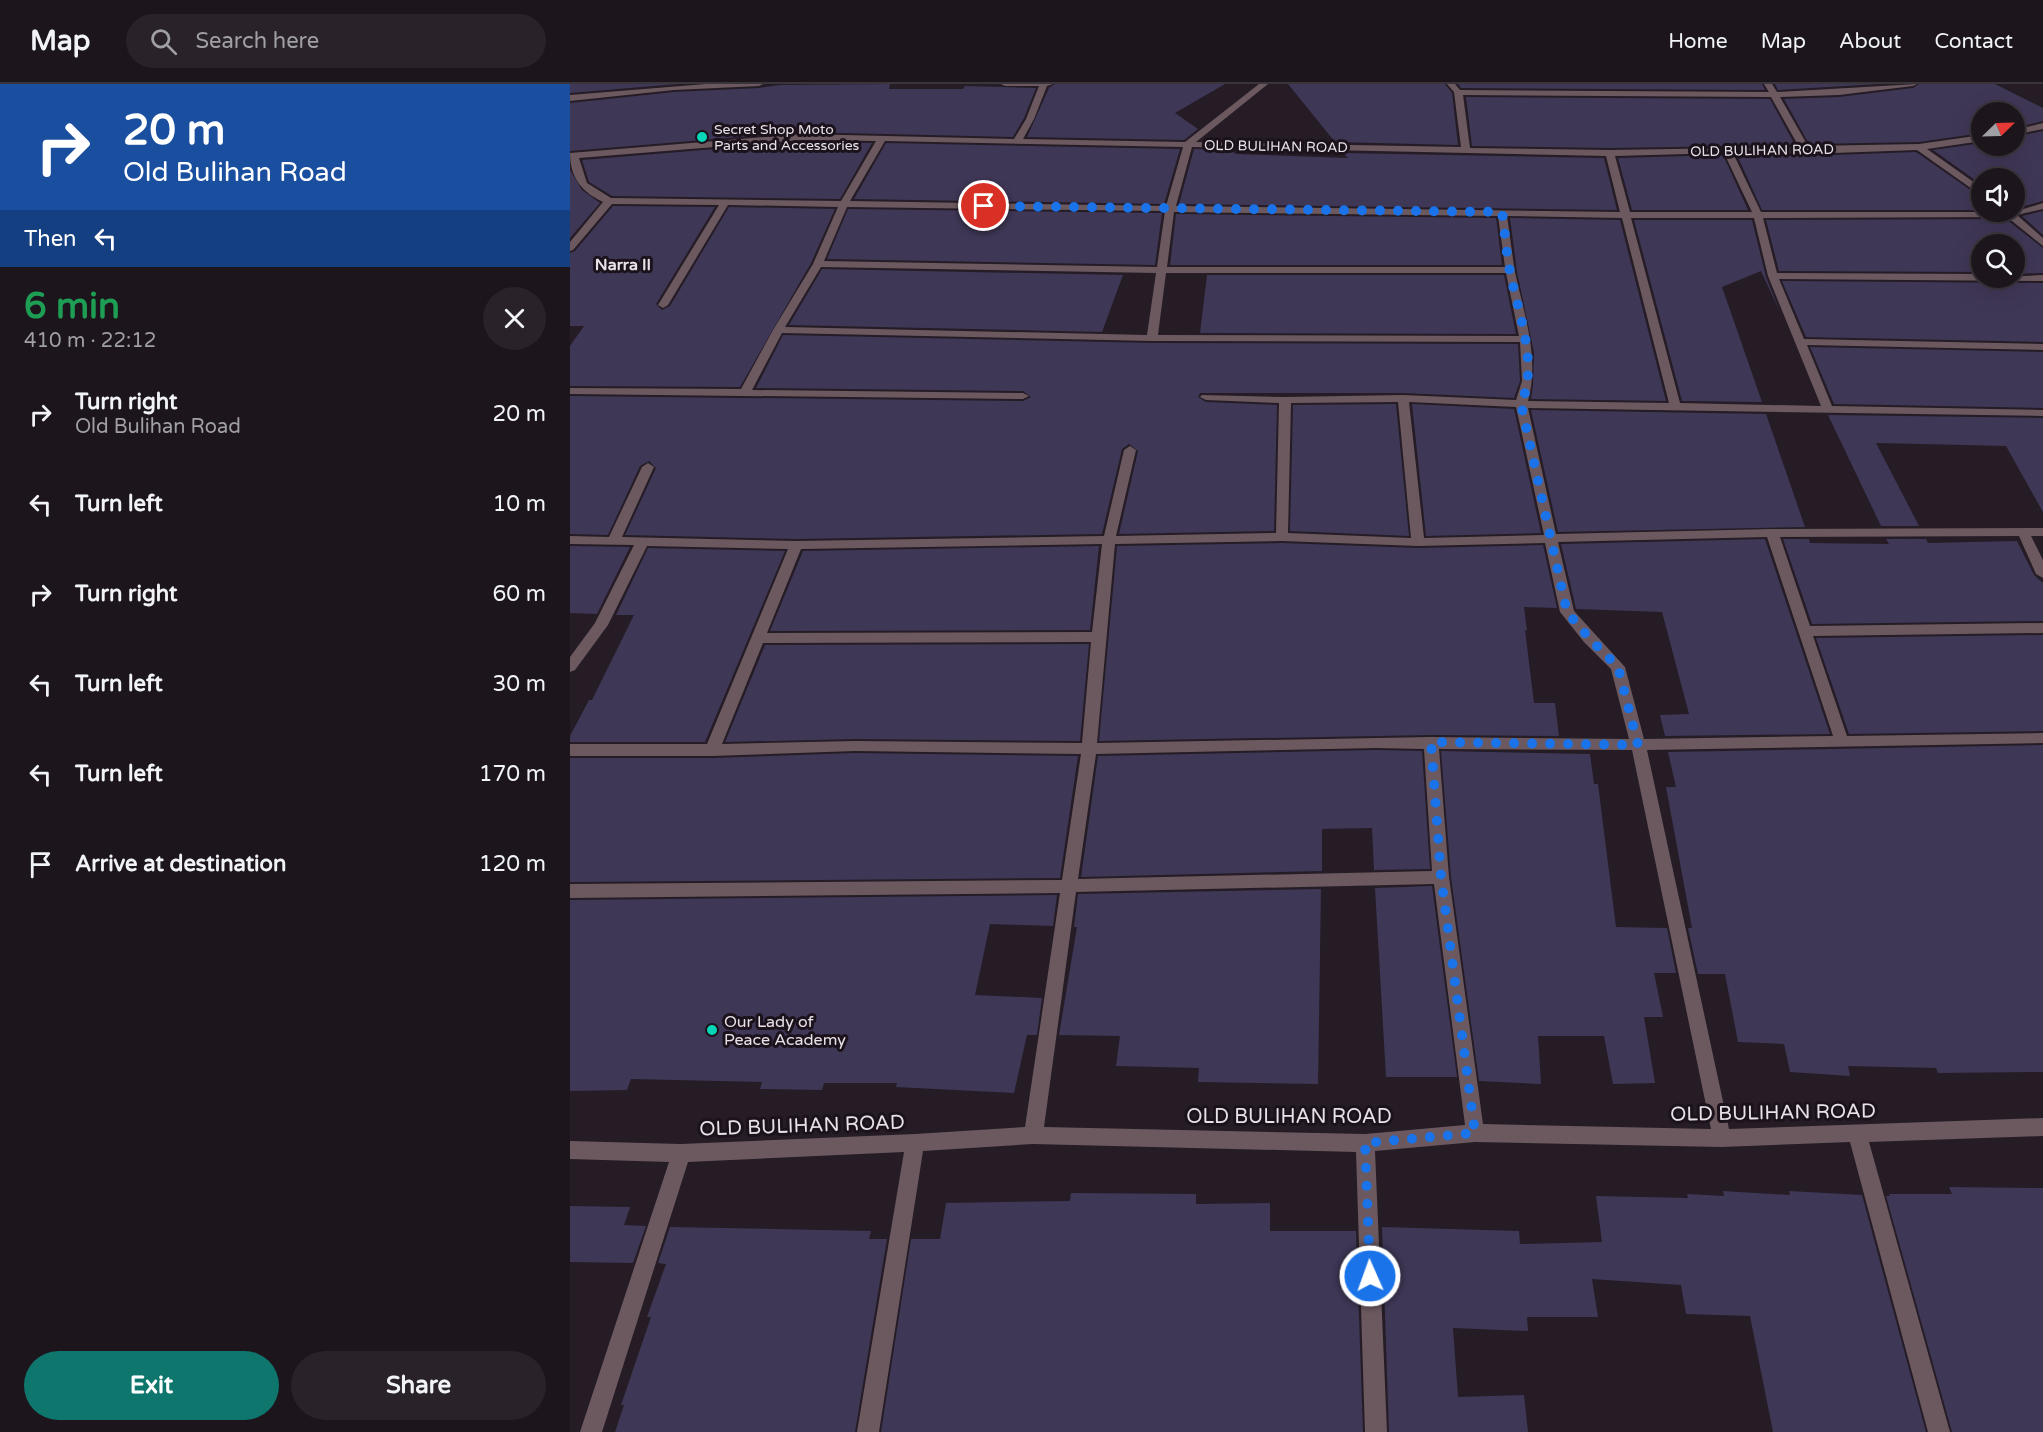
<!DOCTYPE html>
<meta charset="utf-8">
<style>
body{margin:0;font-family:"Varela Round",sans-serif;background:#292229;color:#f1f3f6;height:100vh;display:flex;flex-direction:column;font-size:22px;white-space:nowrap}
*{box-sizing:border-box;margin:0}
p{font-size:20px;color:#a09fa3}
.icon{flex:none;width:33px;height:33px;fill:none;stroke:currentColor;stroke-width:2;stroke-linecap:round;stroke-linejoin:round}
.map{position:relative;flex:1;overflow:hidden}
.side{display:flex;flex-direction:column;background:#1c151c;width:570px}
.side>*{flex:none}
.guide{background:#1a4fa0;color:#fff;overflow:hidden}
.needle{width:39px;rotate:67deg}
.tools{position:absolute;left:1401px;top:18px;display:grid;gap:12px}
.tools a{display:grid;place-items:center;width:54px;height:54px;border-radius:50%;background:#1c151c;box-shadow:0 6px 24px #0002,0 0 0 2px #3a343b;font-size:30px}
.pin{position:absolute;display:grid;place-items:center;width:51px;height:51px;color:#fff;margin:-26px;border:3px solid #fff;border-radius:50%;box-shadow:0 2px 6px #0007}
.me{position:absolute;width:66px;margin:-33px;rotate:358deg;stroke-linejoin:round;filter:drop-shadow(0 0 4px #0008)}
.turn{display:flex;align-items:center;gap:21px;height:126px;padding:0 24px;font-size:27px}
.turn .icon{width:78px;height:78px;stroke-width:2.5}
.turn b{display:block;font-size:42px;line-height:51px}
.then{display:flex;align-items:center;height:57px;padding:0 24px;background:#0003;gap:12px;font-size:22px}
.round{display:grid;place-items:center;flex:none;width:63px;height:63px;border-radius:32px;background:#292229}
.headline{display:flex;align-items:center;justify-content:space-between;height:102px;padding:0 24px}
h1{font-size:36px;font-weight:700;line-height:45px;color:#1e9e55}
.button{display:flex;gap:12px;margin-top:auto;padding:12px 24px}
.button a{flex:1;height:69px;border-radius:36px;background:#0f766e;color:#fff;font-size:24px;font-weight:700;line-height:69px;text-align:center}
.button a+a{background:#292229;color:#f1f3f6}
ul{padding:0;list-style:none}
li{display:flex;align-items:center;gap:18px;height:90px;padding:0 24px}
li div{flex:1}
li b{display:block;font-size:22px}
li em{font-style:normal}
header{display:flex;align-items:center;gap:36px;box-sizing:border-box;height:84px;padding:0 30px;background:#1c151c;border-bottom:2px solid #3a343b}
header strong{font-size:28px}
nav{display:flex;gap:33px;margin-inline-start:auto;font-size:21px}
.search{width:420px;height:54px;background:#292229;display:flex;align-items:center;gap:15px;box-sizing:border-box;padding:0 21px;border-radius:33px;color:#a09fa3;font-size:22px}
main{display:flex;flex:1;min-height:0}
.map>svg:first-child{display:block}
.building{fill:#3f3756}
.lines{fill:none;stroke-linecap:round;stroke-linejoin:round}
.minor{fill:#6b595f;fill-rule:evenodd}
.route{stroke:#1a73e8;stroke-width:10;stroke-dasharray:0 18}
.poi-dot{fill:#04d5b6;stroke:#1c121c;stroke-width:2}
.labels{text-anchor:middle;stroke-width:6;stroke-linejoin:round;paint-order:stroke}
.far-poi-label{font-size:14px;fill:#e7e1e8;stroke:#1c121c;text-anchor:start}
.far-street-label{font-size:14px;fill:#e7e1e8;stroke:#1c121c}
.far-quarter-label{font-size:16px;font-weight:bold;fill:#e7e1e8;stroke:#1c121c}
.poi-label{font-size:16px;fill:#e7e1e8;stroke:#1c121c;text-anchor:start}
.near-street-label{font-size:20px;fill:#e7e1e8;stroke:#1c121c}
</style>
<header>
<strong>Map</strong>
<div class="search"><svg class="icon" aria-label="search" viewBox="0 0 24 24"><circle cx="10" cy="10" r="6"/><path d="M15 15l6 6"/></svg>Search here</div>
<nav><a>Home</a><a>Map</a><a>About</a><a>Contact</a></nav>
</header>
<main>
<section class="side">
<div class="guide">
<div class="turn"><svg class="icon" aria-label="right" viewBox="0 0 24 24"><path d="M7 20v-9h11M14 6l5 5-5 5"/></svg><div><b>20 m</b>Old Bulihan Road</div></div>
<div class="then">Then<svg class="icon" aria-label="left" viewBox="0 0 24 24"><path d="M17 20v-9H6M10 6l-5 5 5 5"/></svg></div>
</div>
<div class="headline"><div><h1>6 min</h1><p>410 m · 22:12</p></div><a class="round"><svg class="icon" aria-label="close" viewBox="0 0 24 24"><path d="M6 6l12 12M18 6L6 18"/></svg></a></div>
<ul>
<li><svg class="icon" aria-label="right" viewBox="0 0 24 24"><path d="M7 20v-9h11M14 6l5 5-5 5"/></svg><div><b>Turn right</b><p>Old Bulihan Road</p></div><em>20 m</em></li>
<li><svg class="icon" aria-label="left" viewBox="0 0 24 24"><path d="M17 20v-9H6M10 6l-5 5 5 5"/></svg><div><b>Turn left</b></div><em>10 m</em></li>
<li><svg class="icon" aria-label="right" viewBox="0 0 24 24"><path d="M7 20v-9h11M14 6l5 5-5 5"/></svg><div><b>Turn right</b></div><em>60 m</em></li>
<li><svg class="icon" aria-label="left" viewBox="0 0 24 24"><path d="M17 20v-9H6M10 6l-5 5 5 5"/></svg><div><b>Turn left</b></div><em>30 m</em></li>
<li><svg class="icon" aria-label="left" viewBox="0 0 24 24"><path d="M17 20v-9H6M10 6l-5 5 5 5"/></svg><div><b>Turn left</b></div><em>170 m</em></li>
<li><svg class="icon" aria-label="arrive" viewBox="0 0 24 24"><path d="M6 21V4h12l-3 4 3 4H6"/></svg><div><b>Arrive at destination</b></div><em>120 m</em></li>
</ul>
<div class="button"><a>Exit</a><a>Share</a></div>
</section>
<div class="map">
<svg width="1473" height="1348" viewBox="0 0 1473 1348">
<rect width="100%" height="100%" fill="#251c26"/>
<path class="building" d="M0 0H108L0 9Z
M320 0 319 5H393L395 2 466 4 454 34 443 53 231 48 0 67V19L104 8 189 4 210 1Z
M485 0H655L605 29 628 45 614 56 457 53 479 4Z
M718 0H875L882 9 888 61 765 58Z
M888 0H1192L1195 6 891 4Z
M1205 0H1308L1208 6Z
M1349 0H1425L1473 24V37L1444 44V28H1412V49L1349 58 1239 60 1214 15 1269 13 1343 4Z
M896 13 1200 15 1225 61 1040 64 902 62Z
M1473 47V117L1444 125V94H1412V101L1363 66 1412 59V62H1444V53Z
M231 58 302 59 270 115 42 112 19 98 12 76Z
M316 59 610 65 594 120 284 115Z
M624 65 660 66 666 70 778 74 773 69 1034 74 1047 126 609 120Z
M1346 68 1412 114V126H1192L1167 71 1236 72Z
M1153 71 1178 126H1062L1048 74Z
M0 86 12 106 30 119 0 154Z
M43 122 145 123 86 220 92 226 100 222 159 123 265 125 241 179 170 303 0 302V262L14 242H0V169L5 167Z
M278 125 592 129 585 181 257 175Z
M1473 127V151L1452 132Z
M606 130 926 134 932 181H600Z
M940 134 1050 136 1096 317 961 315 963 301 964 268 947 188Z
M1436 135 1473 164V189L1444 190V160H1412V188L1209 187 1196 136Z
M1064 136H1182L1196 193 1210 228 1191 187 1152 203 1192 318 1112 317Z
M252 185 553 191 532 248 219 241Z
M637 191H934L946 250 630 249Z
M1212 197 1473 199V258L1236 253Z
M213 251 582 259 948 260 950 297 944 314 833 309H630L628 313 636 318 707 321 704 447 549 450 568 367 559 360 552 365 532 450 226 455 55 451 86 384 79 377 70 382 38 451 0 450V312L453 317 461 313 453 307 186 304Z
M1240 263 1473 268V324L1264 320Z
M826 320 839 452 720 447 723 321Z
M842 320 944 325 971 449 856 452Z
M961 326 1196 330 1235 443 988 448Z
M1258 331 1473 334V428L1436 362 1306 359 1349 442H1311Z
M1195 455 1260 650 1095 652 1090 631 1119 630 1092 528 1006 525 991 460Z
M1213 455H1239L1240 459 1319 460 1316 455H1356L1358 459 1447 457 1464 491 1473 499V537L1242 540Z
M712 459 848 464 973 461 987 524 954 523 957 547 955 546 964 619H985L989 652 861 651 529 657 547 462Z
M0 462 60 463 27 530 0 529Z
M529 462 520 546 200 547 233 467Z
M78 464 215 467 135 658H0V652L19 616H22L64 531H46Z
M1473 551V647L1279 650 1246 554Z
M519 560 510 657 285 655 155 658 195 561Z
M1473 661V988L1368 989 1366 984 1278 982 1280 992 1220 988 1214 960 1168 958 1155 890H1128L1118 844H1122L1096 703H1106L1098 668Z
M806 666 852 667 860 785 804 786 802 744 752 745V787L511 793 528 672Z
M871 667 1020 670 1024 700H1028L1046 843 1097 844 1106 889H1084L1093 933H1074L1085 999 1043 1000 1034 952H968L971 1000 909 997 881 793Z
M285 669 508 672 490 794 0 798V674H142Z
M862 802 887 993H816L805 804Z
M751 805 748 1000 628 998 629 984 546 982 550 952 489 951 507 843H504L508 810Z
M487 811 483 842 420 840 405 911 472 914 467 951H457L444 1009 326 1003 327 999H254L252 1006 190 1005 192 998 61 995 57 1006 0 1007V816Z
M1379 1103 1473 1104V1348H1382L1316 1112H1320L1319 1110H1382Z
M1153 1107 1220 1111 1219 1107 1292 1111 1356 1348H1203L1180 1232 1116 1230 1111 1201 1022 1195 1028 1233H957L958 1247 883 1244 888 1313 954 1311 958 1348H819L812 1143 949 1147 950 1160 1032 1158 1026 1112 1118 1114 1117 1110 1154 1112Z
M501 1109 626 1110V1120L700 1119V1147H786L793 1348H311L341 1155H370L376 1119 500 1117Z
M0 1122 60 1123 54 1141 76 1142 63 1179 0 1178Z
M100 1143 301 1147 299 1155H317L285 1348H45L54 1321H51L81 1233H77L96 1180 88 1179Z"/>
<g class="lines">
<path class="minor" d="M136 0H193L189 2 104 6 0 17V11Z
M431 0H483L477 2 464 35 453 55 615 58 689 0H698L626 58 891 63 884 8 877 0H885L890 6 1199 8 1194 0H1202L1207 8 1347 0 1343 2 1269 11 1210 13 1238 62 1349 60 1412 51V57L1357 65 1412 104V112L1347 66 1236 70 1163 69 1191 128H1444L1473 119V125L1447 131 1473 154V162L1437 133 1193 134 1207 189 1412 190V194L1473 191V197L1209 195 1234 255 1473 260V266L1237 261 1262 322 1473 326V332L958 324 986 450 1202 445 1473 444V452H1461L1473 476V494L1466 490 1449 452 1210 453 1240 542 1473 539V549L1243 552 1277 652 1473 649V659L1077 666 1159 1045 1473 1034V1052L1299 1058 1380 1348H1358L1280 1058 1152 1063 905 1058 805 1067 817 1348H795L786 1068 463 1060 353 1067 309 1348H287L334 1068 118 1078 32 1348H10L99 1078 0 1075V1057L111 1060 345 1050 455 1043 490 809 0 814V800L492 796 511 670 285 667 142 672H0V660H137L218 465 77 462 38 541 5 586 0 588V573L25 539 64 461 0 460V452L39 453 72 383 78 379 84 383 52 453 226 457 534 452 554 366 560 362 566 366 546 452 706 449 709 319 636 316 630 313 632 311 715 313 833 311 946 316 952 297 950 258 582 257 212 249 182 306 453 309 459 312 453 315 0 310V304L171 305 203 246 243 180 268 123 158 121 98 221 93 224 88 221 149 121 42 120 3 166 0 167V158L33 118C12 108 0 94 0 69L231 50 444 55 456 35 469 2H435ZM893 11 1201 13 1229 63 1040 66 900 64ZM231 56 306 57 271 117 41 114 17 99 9 74ZM315 57 613 63 596 122 280 117ZM622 63 1036 72 1050 128 606 122ZM1154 69 1182 128H1060L1045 72ZM277 123 595 127 587 183 254 177ZM604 128 928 132 935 183H597ZM937 132 1052 134 1099 319 958 317C970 274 954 230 945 188 942 170 940 151 937 132ZM1061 134H1184L1198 192 1251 322 1110 319ZM251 183 586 189 577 251 215 243ZM596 189H936L949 252 588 251ZM828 318 841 454 718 449 721 319ZM839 318 946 323 974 451 854 454ZM1197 453 1263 652 1074 655 1055 583 1004 527 988 458ZM712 457 848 462 975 459 990 528 1014 558 1041 585 1059 655 861 653 527 659 545 460ZM532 460 522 548 197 549 231 465ZM521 558 512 659 285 657 152 660 193 559ZM806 664 854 665 862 787 508 795 526 670ZM869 665 1062 666 1141 1045 913 1040 879 793ZM864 800 895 1041 795 1050 474 1043 506 808Z
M1473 39V45L1444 51V46Z"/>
</g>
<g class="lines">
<path class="route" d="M414 122 932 128C935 148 936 168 940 188 948 229 969 280 951 320L997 528 1020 555 1048 583 1068 661 861 658 871 793 905 1049 795 1059 800 1192"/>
</g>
<g class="poi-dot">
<circle cx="132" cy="53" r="6"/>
<circle cx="142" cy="946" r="6"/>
</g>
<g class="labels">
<g class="far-poi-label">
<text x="144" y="50">Secret Shop Moto<tspan x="144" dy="16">Parts and Accessories</tspan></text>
</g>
<g class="far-street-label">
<text transform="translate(706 62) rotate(1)" y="5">OLD BULIHAN ROAD</text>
<text transform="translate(1192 66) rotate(-1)" y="5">OLD BULIHAN ROAD</text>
</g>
<g class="far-quarter-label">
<text x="53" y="186">Narra II</text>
</g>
<g class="poi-label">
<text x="154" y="943">Our Lady of<tspan x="154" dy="18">Peace Academy</tspan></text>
</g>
<g class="near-street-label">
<text transform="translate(1203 1028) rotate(-1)" y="7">OLD BULIHAN ROAD</text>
<text x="719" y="1039">OLD BULIHAN ROAD</text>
<text transform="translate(232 1041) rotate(-2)" y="7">OLD BULIHAN ROAD</text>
</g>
</g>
</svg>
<div class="tools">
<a><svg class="needle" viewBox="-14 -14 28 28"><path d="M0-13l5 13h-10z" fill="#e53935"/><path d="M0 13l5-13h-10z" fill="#a09fa3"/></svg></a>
<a><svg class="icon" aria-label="sound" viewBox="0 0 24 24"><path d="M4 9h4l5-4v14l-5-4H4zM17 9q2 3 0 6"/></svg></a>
<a><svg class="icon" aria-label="search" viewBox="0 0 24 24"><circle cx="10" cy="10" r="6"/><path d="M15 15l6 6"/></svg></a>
</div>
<div class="pin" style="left:414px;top:122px;background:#d93025"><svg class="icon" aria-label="arrive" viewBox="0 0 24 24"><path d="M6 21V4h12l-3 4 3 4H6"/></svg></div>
<svg class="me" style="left:800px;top:1192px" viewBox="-20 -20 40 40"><circle r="17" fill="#1a73e8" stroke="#fff" stroke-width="3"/><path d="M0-11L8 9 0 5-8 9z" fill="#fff"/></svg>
</div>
</main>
